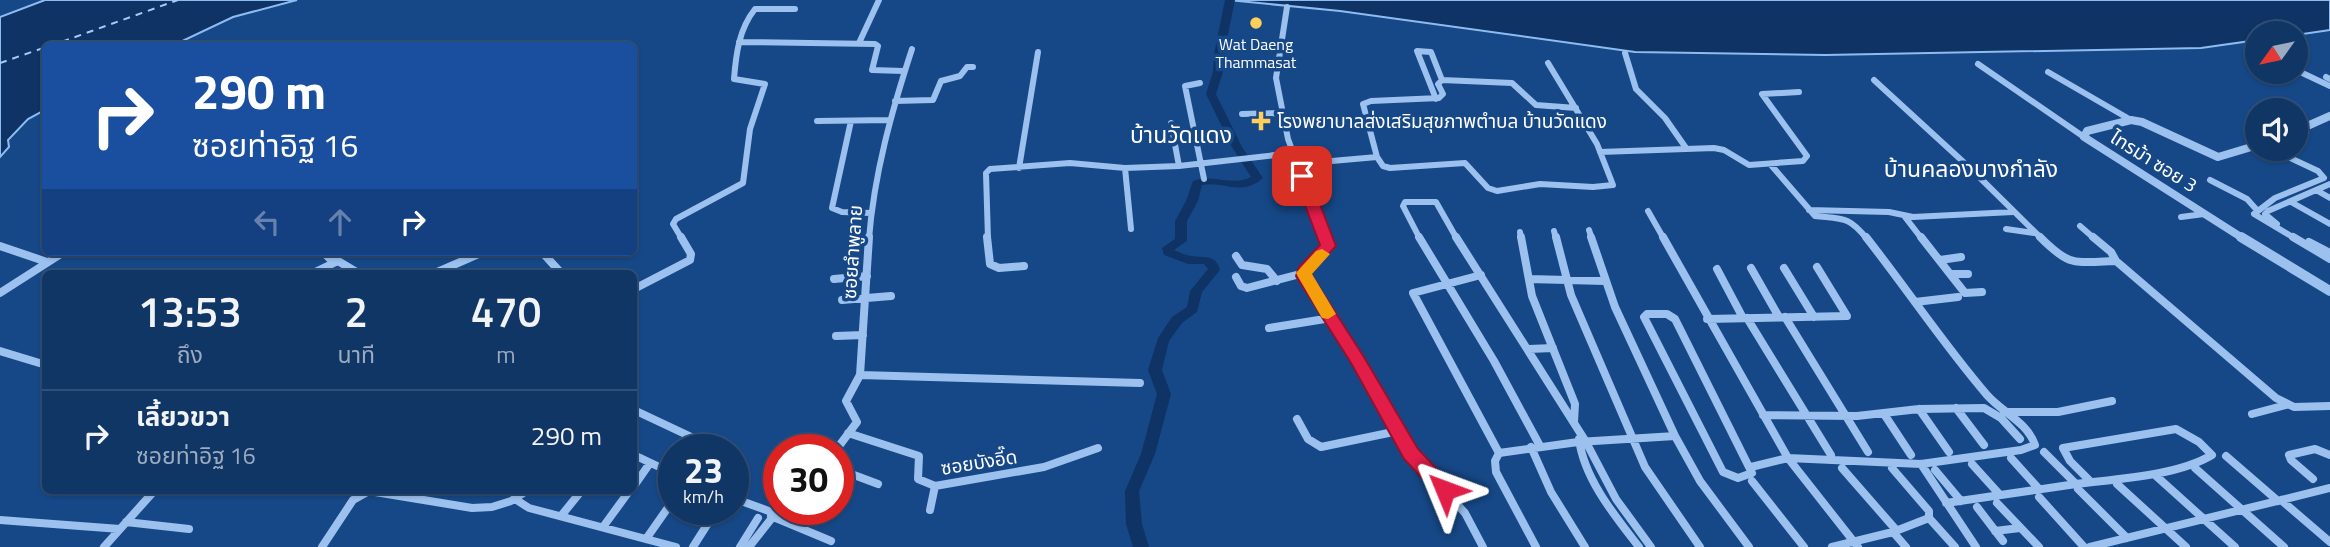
<!DOCTYPE html>
<html lang="th">
<meta charset="utf-8">
<style>
body{margin:0;font-family:"Titillium Web","Noto Sans Thai",sans-serif;background:#193e6b;color:#f1f3f6;height:100vh;display:flex;flex-direction:column;font-size:26px;white-space:nowrap}
*{box-sizing:border-box;margin:0}
p{font-size:23px;color:#9cabbf}
.icon{flex:none;width:38px;height:38px;fill:none;stroke:currentColor;stroke-width:2;stroke-linecap:round;stroke-linejoin:round}
.map{position:relative;flex:1;overflow:hidden}
.drawer{position:absolute;left:42px;top:270px;width:595px;height:224px;display:flex;flex-direction:column;background:#103665;border-radius:10px;box-shadow:0 2px 5px #0004,0 0 0 2px #305079}
.drawer>*{flex:none}
.hud{position:absolute;left:42px;top:42px;width:595px;height:214px;border-radius:10px;box-shadow:0 2px 5px #0004,0 0 0 2px #305079;background:#1a4fa0;color:#fff;overflow:hidden}
.needle{width:46px;rotate:237deg}
.controls{position:absolute;left:2245px;top:21px;display:grid;gap:14px}
.controls a{display:grid;place-items:center;width:63px;height:63px;border-radius:50%;background:#103665;box-shadow:0 2px 5px #0004,0 0 0 2px #305079;font-size:35px}
.speed{position:absolute;left:658px;top:434px;display:flex;gap:14px;font-size:35px;font-weight:700;text-align:center}
.speed>*{display:grid;place-content:center;width:91px;height:91px;border-radius:50%;background:#103665;box-shadow:0 2px 5px #0004,0 0 0 2px #305079;line-height:1}
.speed small{font-size:18px;font-weight:400}
.speed .limit{border:10px solid #d22;background:#fff;color:#111}
.pin{position:absolute;display:grid;place-items:center;width:60px;height:60px;color:#fff;margin:-30px;border-radius:14px;box-shadow:0 4px 10px #0006}
.me{position:absolute;width:77px;margin:-38px;rotate:314deg;stroke-linejoin:round;filter:drop-shadow(0 0 5px #0008)}
.turn{display:flex;align-items:center;gap:24px;height:147px;padding:0 35px;font-size:32px}
.turn .icon{width:91px;height:91px;stroke-width:2.5}
.turn b{display:block;font-size:49px;line-height:60px}
.lanes{display:flex;align-items:center;height:66px;padding:0 35px;background:#0003;justify-content:center;gap:35px;direction:ltr}
.lanes .off{opacity:.35}
.eta{display:flex;justify-content:space-evenly;align-items:center;height:119px;text-align:center}
.eta b{font-size:42px;font-weight:600;line-height:49px}
ul{padding:0;list-style:none}
li{display:flex;align-items:center;gap:21px;height:91px;padding:0 35px;border-top:2px solid #305079}
li div{flex:1}
li b{display:block;font-size:26px}
li em{font-style:normal}
.map>svg:first-child{display:block}
.water{fill:#0e3364;stroke:#8ebcf1;stroke-width:2}
.lines{fill:none;stroke-linecap:round;stroke-linejoin:round}
.river{fill:#0e3364;fill-rule:evenodd}
.ferry{stroke:#a8cbf6;stroke-width:2;stroke-dasharray:7 6;stroke-linecap:butt}
.minor-far1{stroke:#9cc1ee;stroke-width:6}
.minor{stroke:#9cc1ee;stroke-width:8}
.tertiary-far1{stroke:#9cc1ee;stroke-width:8}
.tertiary{stroke:#9cc1ee;stroke-width:10}
.route{fill:#e11d48;stroke:#92132f;stroke-width:2}
.slow{fill:#f59e0b}
.poi-dot{fill:#ffcf59;stroke:#164887;stroke-width:2.5}
.labels{text-anchor:middle;stroke-width:7;stroke-linejoin:round;paint-order:stroke}
.far-poi-label{font-size:16px;fill:#fff;stroke:#164887}
.poi-label{font-size:19px;fill:#fff;stroke:#164887;text-anchor:start}
.street-label{font-size:19px;fill:#fff;stroke:#164887}
.quarter-label{font-size:23px;fill:#fff;stroke:#164887}
</style>
<div class="map">
<svg width="2330" height="547" viewBox="0 0 2330 547">
<rect width="100%" height="100%" fill="#164887"/>
<path class="water" d="M45 0H297L233 17 174 45 46 46 45 110 28 119 8 140 9 147 0 157V17Z
M1228 0H2330V30L2296 35 2258 33 2257 40 2201 48 1825 55 1635 52 1340 11Z"/>
<g class="lines">
<path class="river" d="M1225 0H1235L1224 54 1223 72 1216 94 1242 147 1263 178C1241 197 1225 181 1202 185L1198 201 1187 221V241L1174 250C1179 252 1185 255 1191 256 1204 258 1216 254 1220 270L1202 292 1197 312 1182 323 1169 341 1162 370 1171 394 1155 454 1139 491 1142 524 1149 547H1133L1126 524 1125 491 1141 454 1157 394 1148 370 1158 338 1172 317 1187 307 1190 291 1208 269 1204 264H1188L1164 255 1162 248 1175 239V221L1186 201 1193 181C1213 173 1232 187 1251 177L1232 147 1206 94 1213 72 1214 54Z"/>
<path class="ferry" d="M50 46 178 0
M0 63 46 47"/>
<path class="minor-far1" d="M1287 7 1276 78 1288 139 1325 239
M739 42 875 44 878 46 872 70 903 71
M859 43 879 0
M188 44 192 46
M1625 53 1636 89 1665 118 1686 148
M1978 64 2084 137
M2296 70 2330 86
M2048 72 2131 120
M2326 77 2330 79
M1874 80 1970 168 2042 239
M1200 83 1185 86 1204 179
M1436 99 1417 51 1431 52 1442 80
M895 101 933 100 941 81 960 76 967 67H973
M1242 114 1283 113
M817 121 890 120
M851 121 832 208 842 212 871 213
M1171 123 1179 166
M2271 149 2318 171 2324 178 2275 198 2254 214 2296 239
M1600 152 1714 148 1724 150 1749 165 1803 161 1807 156 1762 94 1799 92
M1377 157 1363 104 1371 101 1439 98 1443 94 1438 84 1442 80 1512 83 1536 105 1576 108
M1298 164 1377 157 1383 166 1390 168 1465 163 1488 188 1497 191 1540 184 1593 187 1613 185 1597 144 1548 63
M1771 165 1815 216C1843 219 1849 216 1867 239
M1019 168 1038 52
M1125 168 1131 229
M2210 180 2247 199 2256 209
M2316 190 2330 184
M2291 202 2330 224
M1809 210 1889 212 1913 217 2013 212
M1648 211 1664 239
M1905 217 1922 239
M2181 217 2204 214
M2277 224 2265 214 2268 211 2316 190 2330 198
M2080 226 2095 239
M2006 229 2034 233
M1589 230 1592 239
M1554 231 1556 239
M1520 232 1521 239
M682 239 673 224 676 219 743 183 750 129 765 84 734 79C736 54 739 29 755 9H795
M869 239C874 174 892 110 912 49
M988 239 986 173 990 169 1070 163 1125 168 1179 166 1293 153
M1420 239 1403 206 1405 202H1436L1457 239"/>
<path class="minor" d="M987 237 990 264 999 268 1024 266
M1325 237 1328 246 1304 271V276L1358 361 1411 454 1465 513 1483 547
M1419 237 1494 361 1540 446
M1456 237 1586 442 1616 499 1651 547
M1521 237 1532 296 1575 404 1574 422
M1556 237 1571 295 1645 467 1700 547
M1591 237 1615 307 1675 436 1700 481 1749 547
M1663 237 1788 458 1858 547
M1921 237 1965 293 1982 292
M2040 237C2071 268 2074 262 2116 261L2276 398 2294 407 2330 406
M2093 237 2111 252 2116 261
M2293 237 2330 259
M2309 242 2330 253
M0 246 47 262
M323 252 333 262
M542 252 561 273
M1236 256 1242 265 1267 269 1277 281
M1940 260 1961 257
M1751 268 1779 317
M1784 268 1814 317
M1717 269 1743 318
M313 273 338 261 358 273
M435 273 483 252
M1952 274H1968
M1481 275 1413 293 1499 453 1495 461 1496 472 1536 547
M1236 277 1241 286 1247 288 1304 273
M834 279 867 276
M1529 279 1605 281
M634 289 690 260 691 254 681 237
M0 293 64 252
M842 300 891 296
M1915 302 1958 297
M1647 314H1667L1675 319 1752 473 1738 478 1723 472 1644 317Z
M1785 317 1868 452
M1747 318 1831 455
M1707 319 1847 316 1817 267
M1269 328 1331 318
M836 336 863 335
M1529 349 1553 348
M0 351 46 365
M860 375 1140 383
M1956 408 1984 445
M1919 409 1949 452
M634 410 719 450
M2004 412H2058L2112 401
M1884 414 1911 455
M2252 414 2286 405
M1763 415 1857 416 1919 409 1984 408 2001 418 2020 439
M1297 419 1308 439 1321 447 1398 431
M848 433 919 456 918 479 935 486 1044 467 1098 448
M1579 439C1584 479 1615 516 1639 547
M1531 447 1551 492 1585 547
M836 450 857 422 846 401 860 375 869 237
M1499 453 1578 442 1675 436
M634 455 674 474
M2226 456 2278 501
M2011 458 2039 489
M1921 464 1976 547
M1972 464 2000 495
M1751 467 1788 458 1921 464 2021 450 2035 445C2027 422 2003 413 1987 395 1944 345 1907 289 1866 237
M1842 468 1897 531
M1892 468 1929 511V518L1955 547
M2195 468 2284 547
M838 469 878 484
M1935 470 1961 501
M767 474 779 481
M2155 475 2235 547
M2313 479 2291 460 2289 455 2315 449 2330 455
M1752 481 1804 547
M2076 484C2116 479 2177 476 2212 455L2199 442 2176 429 2063 448 2070 461 2091 482
M2117 484 2186 547
M634 486 650 463
M2078 489 2127 538
M2039 497 2084 547
M733 498 774 513
M515 499 529 508 676 547
M2281 500 2330 542
M1946 503 2076 484 2044 452
M1997 503 2039 547
M1977 507 2003 541
M930 510 935 486
M561 516 582 490
M771 516 831 541
M0 520 120 529
M126 522 189 529
M603 527 630 490
M1995 531 2020 528
M1893 532 1906 547
M646 539 674 499
M104 547 155 490
M322 547 353 500 369 491 472 508 492 507 511 501 528 490
M693 547 717 509
M740 547 758 518
M749 547 779 509
M1832 547 1893 532 1929 518
M2090 547 2330 488"/>
<path class="tertiary-far1" d="M2296 131 2330 116
M2244 239 2084 137 2087 131 2131 120 2142 122 2218 157 2258 145"/>
<path class="tertiary" d="M2241 237 2330 291"/>
</g>
<path class="route" d="M1302 172 1309 176 1336 246 1312 272V276L1364 357 1418 449 1452 485 1454 490 1452 495 1445 497 1438 495 1404 459 1351 363 1296 276 1299 267 1320 245 1294 176Z"/>
<path class="slow" d="M1322 249 1330 254 1312 274 1336 314 1328 319 1322 318 1296 273 1316 251Z"/>
<g class="poi-dot">
<circle cx="1256" cy="23" r="7"/>
<path d="M1257.5 110.5h7v7h7v7h-7v7h-7v-7h-7v-7h7z"/>
</g>
<g class="labels">
<g class="far-poi-label">
<text x="1256" y="50">Wat Daeng<tspan x="1256" dy="18">Thammasat</tspan></text>
</g>
<g class="poi-label">
<text x="1277" y="128">โรงพยาบาลส่งเสริมสุขภาพตำบล บ้านวัดแดง</text>
</g>
<g class="street-label">
<text transform="translate(2154 161) rotate(32)" y="7">ไทรม้า ซอย 3</text>
<text transform="translate(852 252) rotate(-86)" y="7">ซอยลำพูลาย</text>
<text transform="translate(979 462) rotate(-9)" y="7">ซอยบังอี๊ด</text>
</g>
<g class="quarter-label">
<text x="1181" y="143">บ้านวัดแดง</text>
<text x="1971" y="177">บ้านคลองบางกำลัง</text>
</g>
</g>
</svg>
<div class="controls">
<a><svg class="needle" viewBox="-14 -14 28 28"><path d="M0-13l5 13h-10z" fill="#e53935"/><path d="M0 13l5-13h-10z" fill="#9cabbf"/></svg></a>
<a><svg class="icon" aria-label="sound" viewBox="0 0 24 24"><path d="M4 9h4l5-4v14l-5-4H4zM17 9q2 3 0 6"/></svg></a>
</div>
<div class="speed"><div>23<small>km/h</small></div><div class="limit">30</div></div>
<div class="pin" style="left:1302px;top:176px;background:#d93025"><svg class="icon" aria-label="arrive" viewBox="0 0 24 24"><path d="M6 21V4h12l-3 4 3 4H6"/></svg></div>
<svg class="me" style="left:1445px;top:490px" viewBox="-20 -20 40 40"><path d="M0-17L14 15 0 8-14 15z" fill="#e11d48" stroke="#fff" stroke-width="4"/></svg>
<div class="hud">
<div class="turn"><svg class="icon" aria-label="right" viewBox="0 0 24 24"><path d="M7 20v-9h11M14 6l5 5-5 5"/></svg><div><b>290 m</b>ซอยท่าอิฐ 16</div></div>
<div class="lanes"><svg class="icon off" aria-label="left" viewBox="0 0 24 24"><path d="M17 20v-9H6M10 6l-5 5 5 5"/></svg><svg class="icon off" aria-label="ahead" viewBox="0 0 24 24"><path d="M12 20V5M6 11l6-6 6 6"/></svg><svg class="icon" aria-label="right" viewBox="0 0 24 24"><path d="M7 20v-9h11M14 6l5 5-5 5"/></svg></div>
</div>
<section class="drawer">
<div class="eta">
<div><b>13:53</b><p>ถึง</p></div>
<div><b>2</b><p>นาที</p></div>
<div><b>470</b><p>m</p></div>
</div>
<ul>
<li><svg class="icon" aria-label="right" viewBox="0 0 24 24"><path d="M7 20v-9h11M14 6l5 5-5 5"/></svg><div><b>เลี้ยวขวา</b><p>ซอยท่าอิฐ 16</p></div><em>290 m</em></li>
</ul>
</section>
</div>
